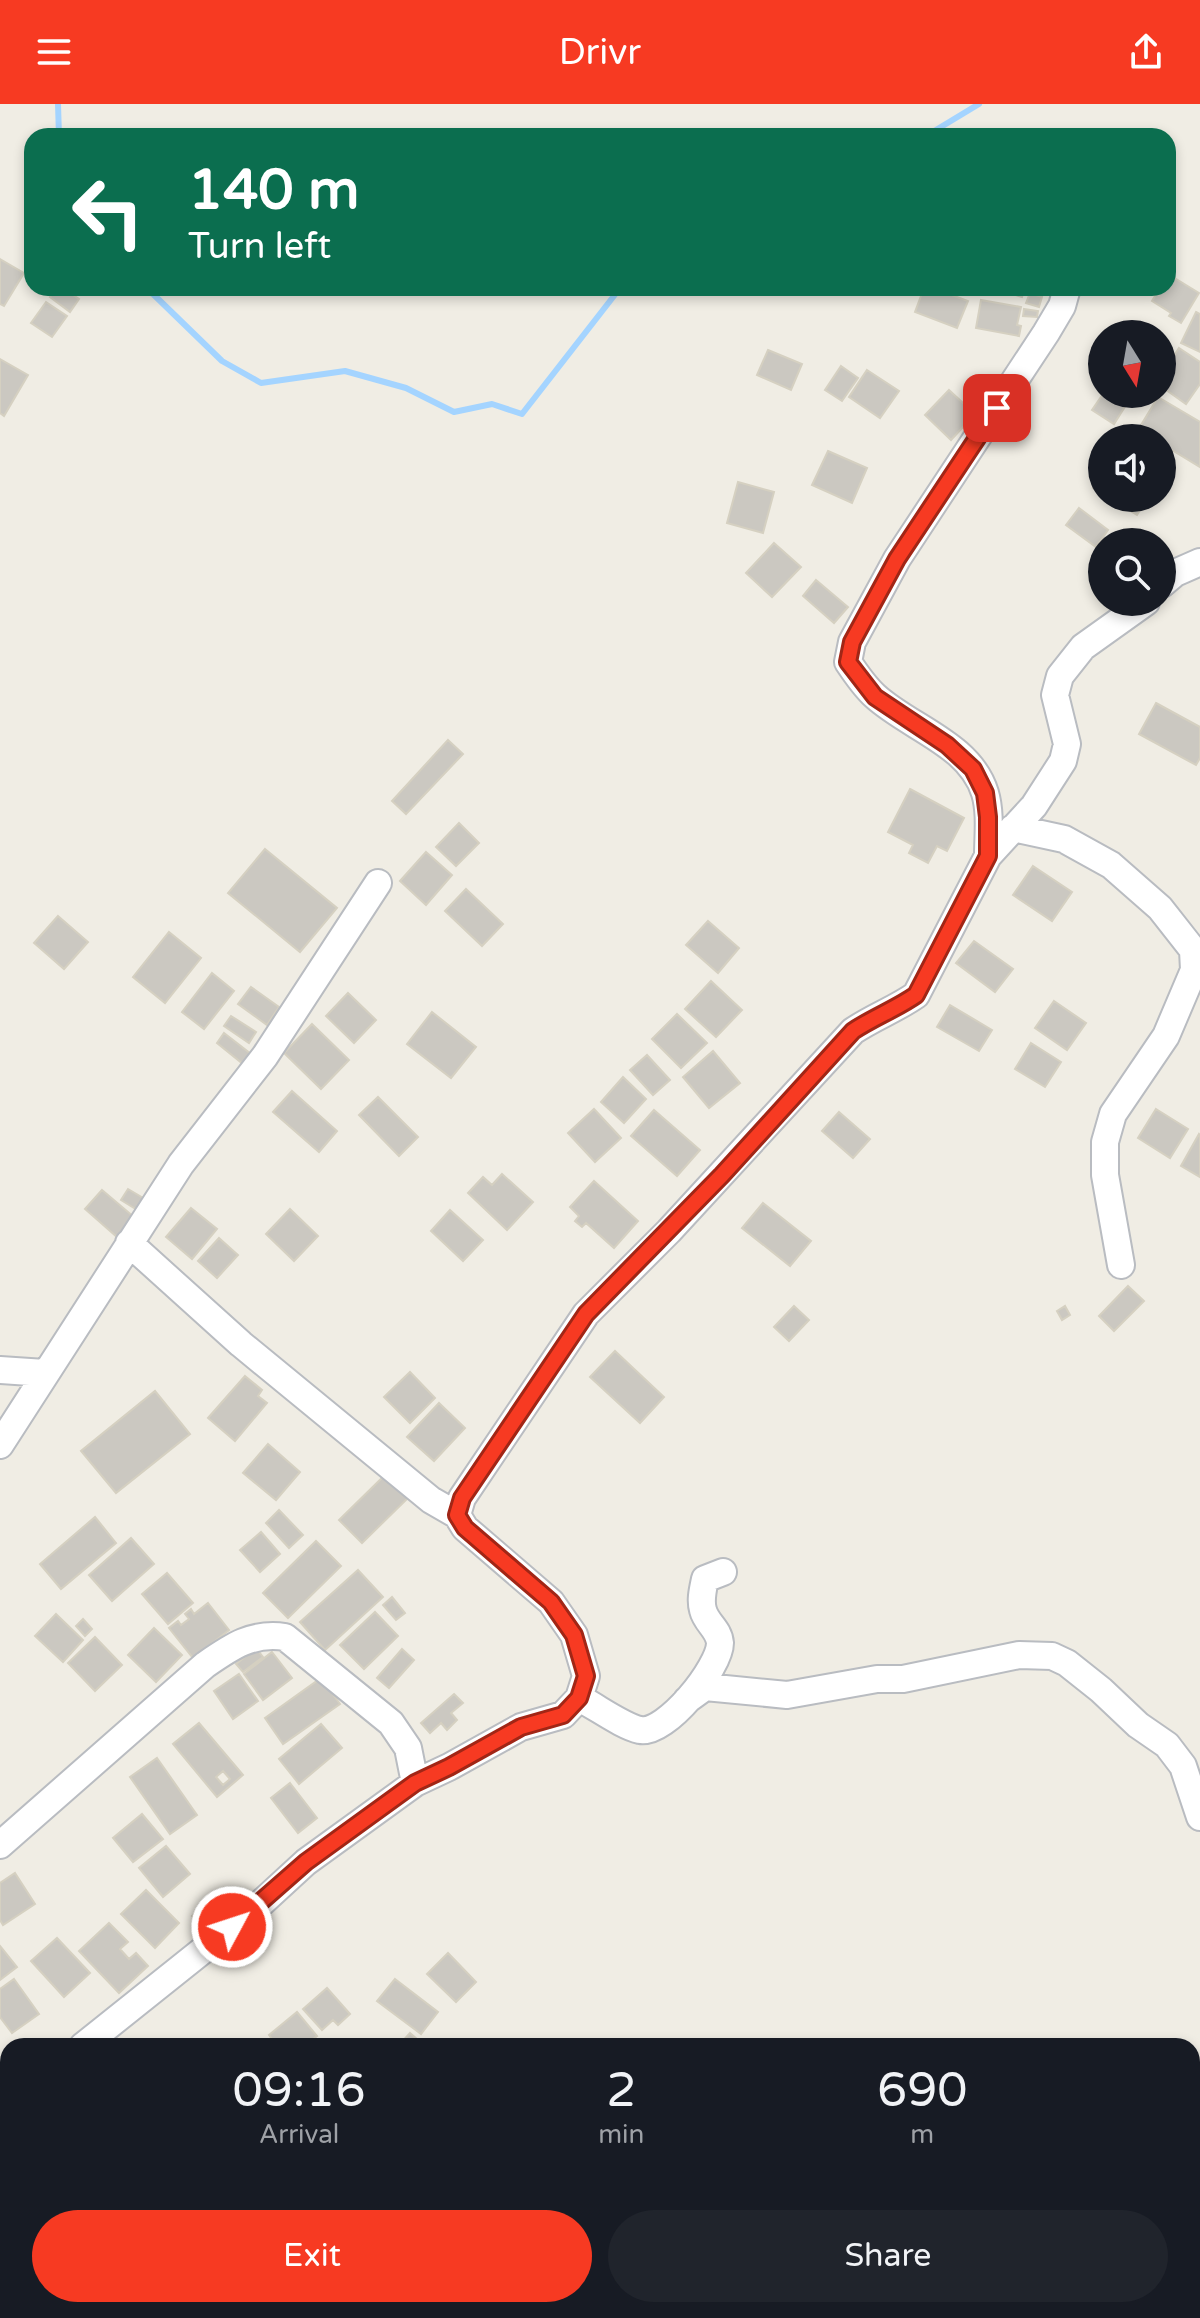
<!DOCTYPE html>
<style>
body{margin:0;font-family:"Varela Round",sans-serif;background:#20242c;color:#f1f3f6;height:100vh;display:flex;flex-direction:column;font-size:30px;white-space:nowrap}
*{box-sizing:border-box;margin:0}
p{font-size:26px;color:#9ea1a6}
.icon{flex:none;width:44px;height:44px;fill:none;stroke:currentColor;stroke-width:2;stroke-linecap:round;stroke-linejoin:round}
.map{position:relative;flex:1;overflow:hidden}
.details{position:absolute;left:0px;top:1934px;width:1200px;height:280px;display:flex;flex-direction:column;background:#171b24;border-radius:24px 24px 0 0;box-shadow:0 4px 12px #0003}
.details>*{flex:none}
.banner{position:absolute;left:24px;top:24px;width:1152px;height:168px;border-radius:24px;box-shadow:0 4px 12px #0003;background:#0b6e4f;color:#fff;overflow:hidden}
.needle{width:52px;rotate:169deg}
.fabs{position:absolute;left:1088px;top:216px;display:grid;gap:16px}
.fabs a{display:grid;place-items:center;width:88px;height:88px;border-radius:50%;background:#171b24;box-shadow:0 4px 12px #0003;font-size:40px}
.pin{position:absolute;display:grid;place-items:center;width:68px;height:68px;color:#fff;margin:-34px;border-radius:16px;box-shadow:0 4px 12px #0006}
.me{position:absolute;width:88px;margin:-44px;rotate:50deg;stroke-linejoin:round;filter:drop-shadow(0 0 6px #0008)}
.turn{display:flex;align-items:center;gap:28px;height:168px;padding:0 32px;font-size:36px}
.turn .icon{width:104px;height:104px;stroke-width:2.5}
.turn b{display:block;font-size:56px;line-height:68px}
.eta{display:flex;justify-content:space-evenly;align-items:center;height:136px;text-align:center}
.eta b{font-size:48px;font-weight:600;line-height:56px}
.action{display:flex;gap:16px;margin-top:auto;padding:16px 32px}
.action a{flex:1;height:92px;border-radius:48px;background:#f73a22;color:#fff;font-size:32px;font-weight:600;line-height:92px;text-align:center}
.action a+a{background:#20242c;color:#f1f3f6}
header{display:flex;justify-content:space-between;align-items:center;height:104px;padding:0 32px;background:#f73a22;color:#fff;font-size:36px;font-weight:600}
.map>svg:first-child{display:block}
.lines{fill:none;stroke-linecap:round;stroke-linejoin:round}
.stream{stroke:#a4d4ff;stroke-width:6}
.building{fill:#cbc8c1;stroke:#d5d0c1;stroke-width:2;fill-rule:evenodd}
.minor-casing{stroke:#b9bcc1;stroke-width:30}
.minor{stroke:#fff;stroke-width:26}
.route-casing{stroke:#a12616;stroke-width:20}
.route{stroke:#f73a22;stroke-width:14}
</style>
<header><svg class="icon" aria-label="menu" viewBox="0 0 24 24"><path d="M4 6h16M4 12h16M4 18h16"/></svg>Drivr<svg class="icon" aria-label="share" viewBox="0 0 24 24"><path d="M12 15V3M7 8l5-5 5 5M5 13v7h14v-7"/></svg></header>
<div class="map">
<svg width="1200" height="2214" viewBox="0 0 1200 2214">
<rect width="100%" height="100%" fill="#f0ede4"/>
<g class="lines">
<path class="stream" d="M58 0 59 32
M926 32 979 0
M141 184 153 190 222 257 261 279 345 267 406 284 454 308 492 300 522 310 617 188 626 184"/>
</g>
<path class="building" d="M0 155 24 169 4 202 0 200Z
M1168 170 1199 189 1181 219 1169 212 1171 209 1152 197 1160 184H1168Z
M56 184H63L79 195 70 208 50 193Z
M924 184H933L968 197 957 224 915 208Z
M992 184H1025L1022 193Z
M1030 189 1042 193 1039 203 1026 199Z
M981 196 1021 203 1017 221 1021 222 1019 232 976 224Z
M46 198 67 212 52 233 31 219Z
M1024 205 1038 207 1037 213 1023 212Z
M1196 208 1200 210V248L1181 239Z
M1179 244 1200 258V280L1186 300 1162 283V270Z
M768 246 802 260 791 286 757 271Z
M0 255 28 271 4 312 0 309Z
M841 262 858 274 842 297 825 286Z
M867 266 899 287 880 314 849 293Z
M949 286 975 310 951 336 925 311Z
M1103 290H1133L1114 320 1092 306Z
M1158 293 1200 318V363L1162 340V334H1151L1138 326Z
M828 347 867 364 852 399 812 381Z
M1102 369V390L1093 384Z
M738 378 774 388 763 429 727 419Z
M1109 394H1148L1137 411Z
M1079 404 1108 426 1096 443 1066 421Z
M774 439 801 463 772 493 746 469Z
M816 476 848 503 834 519 803 492Z
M1156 599 1200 623V654L1196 661 1139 630Z
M448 636 463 650 406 710 392 697Z
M910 685 964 714 947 747 937 742 928 759 909 749 913 741 888 728Z
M459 719 479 739 456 762 436 743Z
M265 745 337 804 300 848 228 789Z
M426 748 452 771 426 801 400 777Z
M1033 762 1072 788 1052 817 1013 791Z
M466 785 503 820 482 842 445 807Z
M58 812 88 838 64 865 34 839Z
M708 817 739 844 718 869 686 841Z
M169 828 201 854 165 899 133 873Z
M974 837 1013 865 995 888 956 859Z
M212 869 234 887 204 925 182 908Z
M711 877 742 906 716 933 685 905Z
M251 883 279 903 267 921 238 900Z
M348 889 376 916 354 939 326 912Z
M1054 897 1086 919 1067 946 1035 924Z
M950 901 992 926 979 947 937 923Z
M432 908 476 943 451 974 407 940Z
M677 910 707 939 681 964 652 935Z
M231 912 256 928 249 939 224 922Z
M312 920 349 956 321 985 284 949Z
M224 929 251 950 243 960 217 939Z
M1031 939 1061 958 1045 983 1015 965Z
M713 947 740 979 709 1004 683 973Z
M647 951 670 976 653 991 630 966Z
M623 973 646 995 624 1019 601 998Z
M292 987 337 1027 319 1048 273 1008Z
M378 993 418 1033 399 1052 359 1011Z
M594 1005 621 1034 595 1058 568 1029Z
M1156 1005 1188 1025 1170 1054 1138 1034Z
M654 1006 700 1046 677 1072 631 1032Z
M839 1008 870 1035 853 1054 822 1027Z
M1199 1030 1200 1031V1073L1181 1062Z
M502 1070 533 1098 507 1126 468 1089 483 1073 492 1081Z
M594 1077 638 1117 614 1144 586 1119 582 1123 575 1117 579 1112 570 1103Z
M128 1085 150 1098 142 1109 121 1096Z
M102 1086 134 1113 117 1133 85 1105Z
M763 1099 811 1137 790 1162 742 1124Z
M191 1104 217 1125 192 1155 166 1133Z
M290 1105 318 1132 294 1157 266 1130Z
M450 1106 483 1136 463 1157 431 1127Z
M219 1134 238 1151 217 1174 198 1157Z
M1128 1182 1144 1197 1114 1227 1099 1212Z
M794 1202 809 1216 789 1237 774 1223Z
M1065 1202 1070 1211 1062 1216 1057 1207Z
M615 1247 664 1293 640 1319 590 1273Z
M410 1268 435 1294 410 1319 384 1293Z
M245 1272 262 1286 258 1292 267 1299 235 1337 208 1314Z
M155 1287 190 1330 116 1389 81 1347Z
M439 1299 465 1324 434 1357 407 1333Z
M268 1340 300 1368 276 1396 243 1369Z
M386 1370 409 1393 362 1439 339 1416Z
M279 1406 303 1431 289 1444 266 1419Z
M95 1413 116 1439 61 1485 40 1460Z
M261 1428 280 1450 260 1468 240 1446Z
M131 1434 154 1460 112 1497 89 1471Z
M316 1437 341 1462 288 1514 263 1489Z
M358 1466 383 1493 325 1546 300 1518Z
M167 1469 193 1499 168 1520 142 1490Z
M392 1493 405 1509 396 1516 383 1501Z
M208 1499 229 1526 193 1554 169 1524 178 1517 181 1521 189 1515 185 1510 191 1505 194 1510Z
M375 1508 398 1532 364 1565 340 1541Z
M56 1510 83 1536 63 1558 35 1532Z
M83 1515 92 1525 85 1532 76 1522Z
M154 1524 182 1551 156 1578 128 1551Z
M95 1533 122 1561 95 1587 68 1559Z
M256 1544 263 1553 243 1568 236 1560Z
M402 1545 414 1556 389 1584 377 1574Z
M272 1548 292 1574 263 1596 244 1570Z
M239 1570 258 1597 233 1615 214 1587Z
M321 1574 340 1600 283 1640 265 1614Z
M454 1590 463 1599 451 1609 457 1616 447 1626 441 1619 430 1629 421 1619Z
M199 1619 243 1671 217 1693 173 1640ZM223 1667 230 1675 223 1681 216 1673Z
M321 1620 342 1644 299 1680 279 1655Z
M157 1654 197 1711 170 1730 130 1673Z
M290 1679 317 1714 298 1729 271 1694Z
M142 1710 163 1735 133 1758 113 1734Z
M166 1742 190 1770 163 1793 139 1764Z
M15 1769 35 1800 3 1821 0 1816V1779Z
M146 1786 179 1819 155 1844 121 1810Z
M201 1804 214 1817 205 1825 192 1812Z
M109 1819 128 1838 120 1845 129 1855 136 1849 148 1862 119 1889 79 1847Z
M57 1834 90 1869 64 1893 31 1857Z
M0 1842 17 1863 0 1876Z
M448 1849 476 1878 456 1898 427 1870Z
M14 1875 39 1910 12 1929 0 1913V1885Z
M395 1875 438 1908 421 1930 377 1897Z
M327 1884 350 1910 338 1921 333 1916 322 1926 303 1905Z
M297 1908 317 1932 304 1942H277L269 1931Z
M410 1929 425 1942H398Z
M8 2029V2064L0 2053V2035Z
M0 2194 8 2201V2206H15L22 2212 20 2214H0Z
M226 2206H233L245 2214H220Z"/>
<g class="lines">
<defs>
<path id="minor" d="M1162 480 1175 469 1200 458
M1013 724 1064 735 1111 761 1160 804 1193 846 1194 866 1166 932 1113 1010 1105 1038V1071L1121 1161
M988 752C988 732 991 709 985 689 970 640 910 624 875 592 864 582 856 570 848 558L852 538 897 455 1046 229 1062 202 1067 184
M129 1139 241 1240 431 1396 457 1411
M0 1266 45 1269
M0 1341 181 1060 265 952 378 779
M579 1594C597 1603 622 1622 640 1626 666 1631 720 1563 720 1539 719 1525 706 1519 703 1506 700 1496 703 1485 705 1475L723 1468
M687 1596 705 1583 787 1591 877 1575H903L1019 1551 1052 1552 1067 1559 1101 1586 1138 1621 1167 1641 1183 1662 1200 1713
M0 1741 205 1561C231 1543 252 1528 285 1533L391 1619 408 1644 415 1679
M83 1942 257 1803 306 1758 415 1679 449 1663 521 1623 563 1611 579 1594 586 1572 574 1531 551 1498 465 1424 457 1411 462 1394 586 1210 669 1127 853 927C874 913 896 905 916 891L988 752 1034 702 1063 657 1067 640 1055 591 1060 572 1083 543 1146 498
M0 2008 8 2002"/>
</defs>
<use href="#minor" class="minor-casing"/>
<use href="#minor" class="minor"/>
</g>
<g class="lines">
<defs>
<path id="route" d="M232 1823 306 1758 415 1679 449 1663 521 1623 563 1611 579 1594 586 1572 574 1531 551 1498 465 1424 457 1411 462 1394 586 1210 722 1071 853 927C874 913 896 905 916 891L988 752V713L985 689 973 665 947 641 875 593 848 558 852 538 897 455 997 304"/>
</defs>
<use href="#route" class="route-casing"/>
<use href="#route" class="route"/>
</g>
</svg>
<div class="fabs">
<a><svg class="needle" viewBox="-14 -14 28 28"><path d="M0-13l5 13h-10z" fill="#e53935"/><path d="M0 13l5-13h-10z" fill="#9ea1a6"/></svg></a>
<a><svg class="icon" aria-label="sound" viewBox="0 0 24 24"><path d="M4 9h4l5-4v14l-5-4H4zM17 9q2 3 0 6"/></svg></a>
<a><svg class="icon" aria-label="search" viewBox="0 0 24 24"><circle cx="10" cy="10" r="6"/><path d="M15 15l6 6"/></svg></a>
</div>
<div class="pin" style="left:997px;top:304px;background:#d93025"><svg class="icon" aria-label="arrive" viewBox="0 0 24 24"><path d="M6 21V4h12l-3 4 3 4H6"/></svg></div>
<svg class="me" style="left:232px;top:1823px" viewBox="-20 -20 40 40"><circle r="17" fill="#f73a22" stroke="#fff" stroke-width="3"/><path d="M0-11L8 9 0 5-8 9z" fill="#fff"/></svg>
<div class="banner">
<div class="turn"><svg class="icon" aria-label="left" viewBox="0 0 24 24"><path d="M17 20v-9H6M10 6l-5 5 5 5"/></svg><div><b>140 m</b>Turn left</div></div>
</div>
<section class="details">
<div class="eta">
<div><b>09:16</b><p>Arrival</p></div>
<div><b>2</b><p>min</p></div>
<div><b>690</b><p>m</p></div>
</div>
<div class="action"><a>Exit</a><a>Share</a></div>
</section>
</div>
